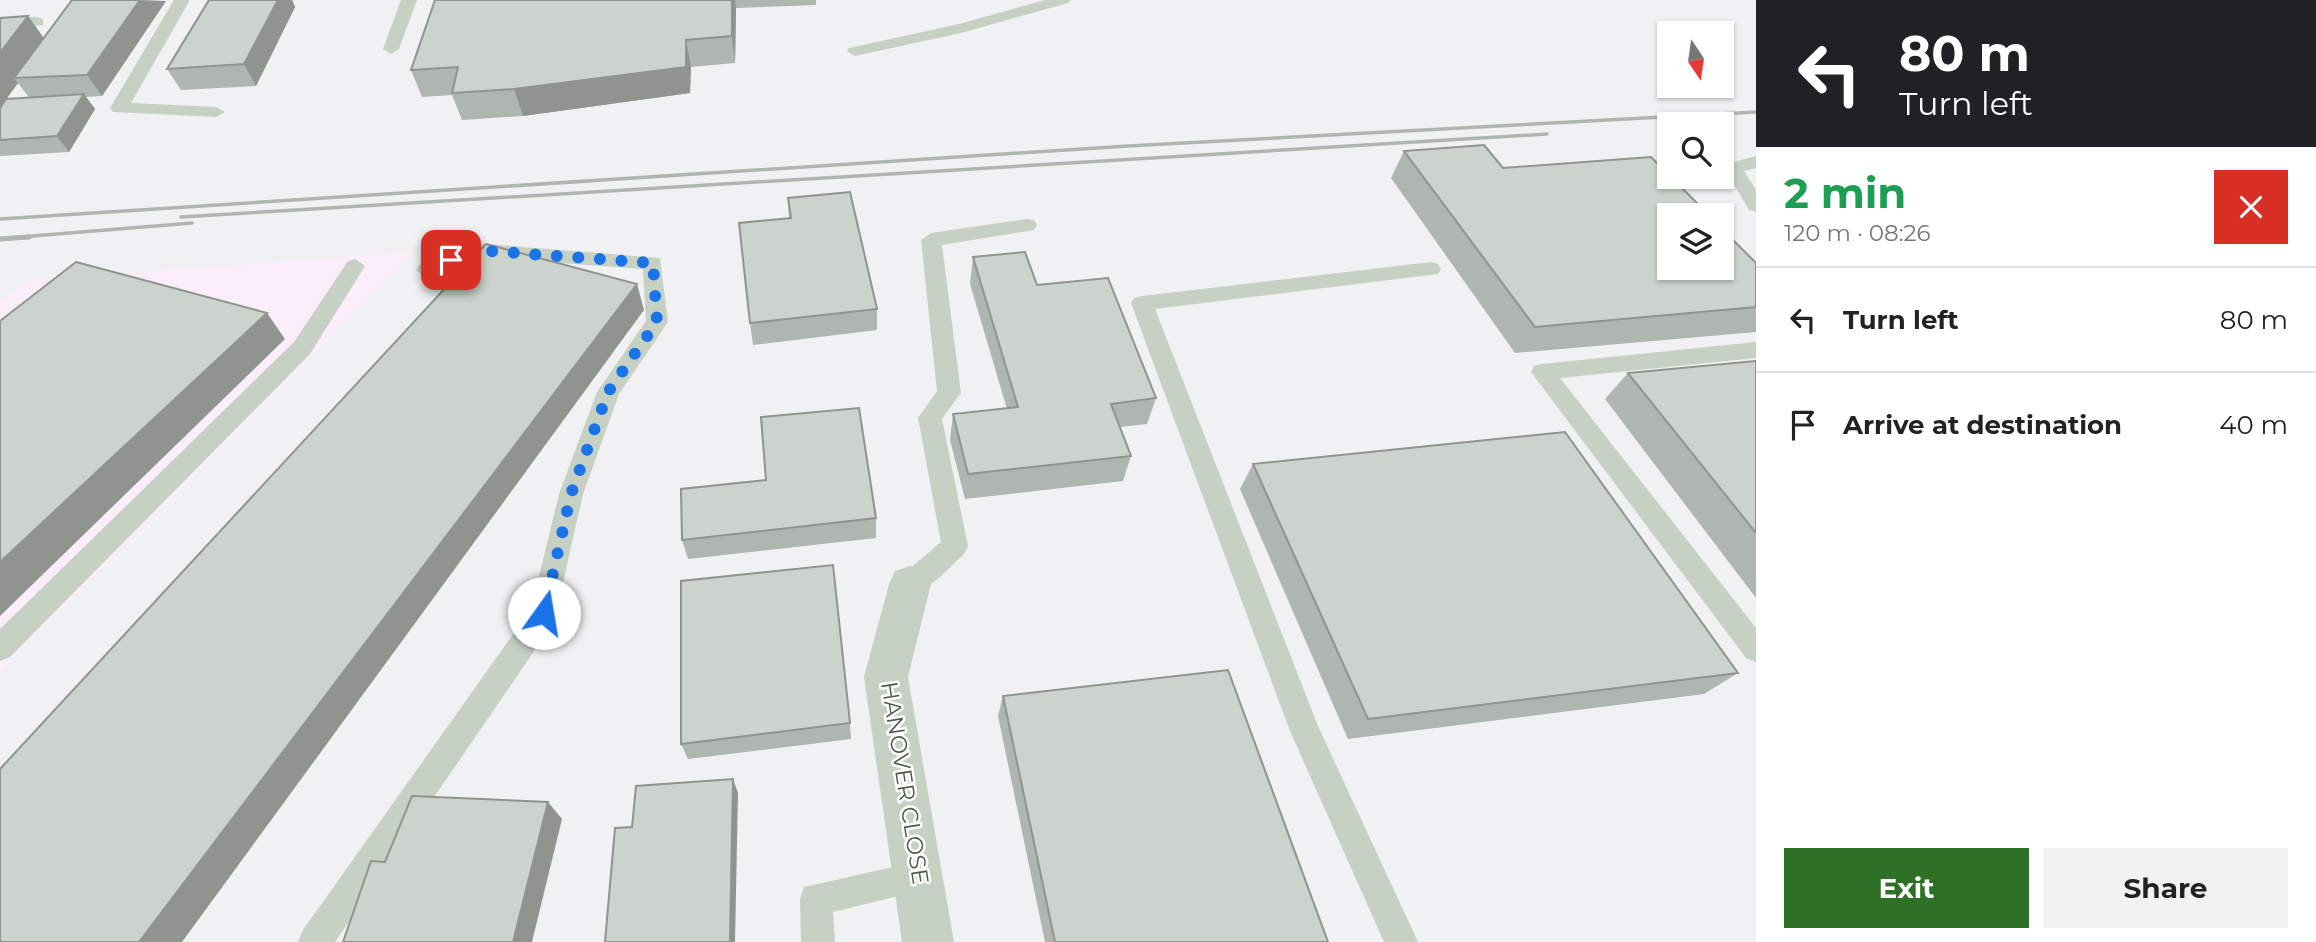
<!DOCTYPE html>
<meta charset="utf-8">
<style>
body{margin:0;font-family:Montserrat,sans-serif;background:#f2f2f2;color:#222;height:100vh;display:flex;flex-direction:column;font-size:26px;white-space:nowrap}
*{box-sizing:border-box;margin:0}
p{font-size:23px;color:#767676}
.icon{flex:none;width:38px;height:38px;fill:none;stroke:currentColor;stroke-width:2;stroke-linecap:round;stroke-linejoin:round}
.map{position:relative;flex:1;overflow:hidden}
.side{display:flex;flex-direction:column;background:#fff;width:560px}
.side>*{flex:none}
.top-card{background:#202124;color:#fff;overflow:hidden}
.needle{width:46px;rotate:167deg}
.buttons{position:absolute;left:1657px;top:21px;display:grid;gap:14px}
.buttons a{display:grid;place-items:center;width:77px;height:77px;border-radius:0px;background:#fff;box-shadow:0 2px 5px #0004;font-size:35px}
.pin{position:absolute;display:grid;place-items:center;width:60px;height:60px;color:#fff;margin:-30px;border-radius:14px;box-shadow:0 4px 10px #0006}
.me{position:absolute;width:77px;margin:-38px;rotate:13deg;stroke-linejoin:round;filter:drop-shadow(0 0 5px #0008)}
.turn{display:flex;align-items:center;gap:24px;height:147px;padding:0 28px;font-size:32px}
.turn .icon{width:91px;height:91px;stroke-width:2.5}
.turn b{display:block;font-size:49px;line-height:60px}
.round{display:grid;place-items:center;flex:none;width:74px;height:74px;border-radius:0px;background:#f2f2f2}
.overview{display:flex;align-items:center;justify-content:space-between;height:119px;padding:0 28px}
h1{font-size:42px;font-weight:700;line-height:52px;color:#1e9e55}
.action{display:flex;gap:14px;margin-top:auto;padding:14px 28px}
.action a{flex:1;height:80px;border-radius:0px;background:#2e7126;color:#fff;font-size:28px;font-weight:700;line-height:80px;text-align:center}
.action a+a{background:#f2f2f2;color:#222}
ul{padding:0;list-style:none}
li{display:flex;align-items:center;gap:21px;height:105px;padding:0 28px;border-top:2px solid #e0e0e0}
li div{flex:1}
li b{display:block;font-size:26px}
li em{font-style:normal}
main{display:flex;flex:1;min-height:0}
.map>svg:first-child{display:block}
.commercial{fill:#fbedfa}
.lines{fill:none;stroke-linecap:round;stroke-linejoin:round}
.service{fill:#c6d1c3;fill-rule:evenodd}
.minor{fill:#c6d1c3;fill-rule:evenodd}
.rail-far1{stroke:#b0b6af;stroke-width:3.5}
.rail{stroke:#b0b6af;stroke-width:5}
.wall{fill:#afb5af;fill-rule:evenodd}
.shaded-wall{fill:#8f948f}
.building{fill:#ccd3cc;stroke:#8f948f;stroke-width:2}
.route{stroke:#1a73e8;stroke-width:12;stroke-dasharray:0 21.6}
.labels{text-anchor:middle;stroke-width:5;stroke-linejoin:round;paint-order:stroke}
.near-street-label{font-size:23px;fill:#4e5c4a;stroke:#fff}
</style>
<main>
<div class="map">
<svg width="1756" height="942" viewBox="0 0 1756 942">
<rect width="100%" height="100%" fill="#f1f1f3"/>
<path class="commercial" d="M415 252 0 671V302L28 280Z"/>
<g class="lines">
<path class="service" d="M174 0H190L131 103 216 107 225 112 216 117 113 112 110 108Z
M401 0H417L399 49 391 54 383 49Z
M1045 0H1071L1068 3 961 33 855 56 847 51 849 48 959 24Z
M37 17 43 19V25L0 28V18Z
M1756 156V168L1744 171 1756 190V212L1749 210 1724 168 1726 164Z
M1027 219 1034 220 1037 225 1034 230 942 245 961 393 942 419 968 546 964 554C948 568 923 600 901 592L897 584 901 576 941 542 918 418 937 391 921 240 931 233Z
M475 243 660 258 668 322 619 394 583 494 554 622 335 942H298L303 930 531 609 559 494 597 392 646 321 643 269 477 257 426 277 416 270 419 265Z
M355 259 365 266 310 354 10 657 0 661V629L294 342 348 261Z
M1431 262 1438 264 1441 269 1438 274 1155 309 1318 726 1418 942H1384L1290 731 1131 303 1134 298 1142 296Z
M1756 342V358L1560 378 1756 628V662L1746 658 1531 372 1534 366 1542 364Z
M920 861 931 866 936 877 931 888 833 912 835 942H801L800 899 804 887Z"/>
<path class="minor" d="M910 566 925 571 931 584 908 677 954 942H902L864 677 889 584 895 571Z"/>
<path class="rail-far1" d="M181 217 1547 134
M0 219 1128 146 1756 112
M8 238 192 223"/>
<path class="rail" d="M0 239 29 237"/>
</g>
<path class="wall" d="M209 0H292L295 7 256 86 181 90 167 69Z
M435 0H816V5L736 8 735 63 691 67 690 93 523 116 462 120 452 95 422 97 411 70Z
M166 1 102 96 86 97 95 109 69 152 0 156V108L28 16 44 38ZM18 83 29 97 6 99Z
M1404 151 1756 263V332L1515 353 1391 178Z
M788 198 877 309V330L753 345 750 323 789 218Z
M973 257 1037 285 1156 398 1147 424 1120 427 1131 456 1123 481 965 499 950 440 953 414 1007 409 970 284Z
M1756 361V598L1605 399 1628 373Z
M1253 464 1738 673 1704 694 1348 739 1240 489Z
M876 518V538L688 559 682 540Z
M1003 696 1328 942H1045L998 716Z
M850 723 851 739 688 759 681 744Z"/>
<path class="shaded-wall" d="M140 0 166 1 102 96 87 75Z
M278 0H292L295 7 256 86 244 64Z
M732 0H735L736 8 735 63 732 36Z
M28 16 47 43 14 78 18 83 0 108V53Z
M686 40 691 67 690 93 523 116 514 89Z
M84 94 95 109 69 152 57 136Z
M637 284 644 310 182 942H139Z
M267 313 285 339 0 616V562Z
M733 779 738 793 735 942H730Z
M548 802 562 819 532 942H513Z"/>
<path class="building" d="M72 0H140L87 75 14 78Z
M209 0H278L244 64 167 69Z
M435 0H732V36L686 40V67L514 89 452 93 458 67 411 70Z
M28 16 0 53V18Z
M84 94 57 136 0 140V108L6 99Z
M1484 145 1503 168 1651 157 1709 215H1670V268H1722V229L1756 263V307L1535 327 1404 151Z
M850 192 877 309 750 323 739 223 791 218 788 198Z
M486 244 637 284 139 942H0V769Z
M1025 252 1037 285 1108 278 1156 398 1111 404 1131 456 968 474 953 414 1018 407 973 257Z
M76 262 267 313 0 562V321Z
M1756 361V533L1628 373Z
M859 408 876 518 682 540 681 489 766 480 761 417Z
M1565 432 1738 673 1368 719 1253 464Z
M833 565 850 723 681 744V581Z
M1228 670 1328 942H1055L1003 696Z
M733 779 730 942H605L615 828 632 827 636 786Z
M412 796 548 802 513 942H343L371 861 385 862Z"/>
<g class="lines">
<path class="route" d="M451 260 475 250 653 263 657 322 608 392 571 494 544 613"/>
</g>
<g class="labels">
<g class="near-street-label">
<text transform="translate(905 783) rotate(81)" y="8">HANOVER CLOSE</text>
</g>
</g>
</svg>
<div class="buttons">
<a><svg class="needle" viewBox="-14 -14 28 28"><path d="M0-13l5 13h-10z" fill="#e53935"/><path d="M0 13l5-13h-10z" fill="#767676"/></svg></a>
<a><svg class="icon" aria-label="search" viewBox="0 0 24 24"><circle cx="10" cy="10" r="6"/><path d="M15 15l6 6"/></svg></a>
<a><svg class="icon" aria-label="layers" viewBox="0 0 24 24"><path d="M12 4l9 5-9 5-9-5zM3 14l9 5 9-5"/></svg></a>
</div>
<div class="pin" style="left:451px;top:260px;background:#d93025"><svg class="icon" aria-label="arrive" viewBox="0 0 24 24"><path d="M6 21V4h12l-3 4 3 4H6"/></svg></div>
<svg class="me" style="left:544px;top:613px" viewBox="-20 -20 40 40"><circle r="19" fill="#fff"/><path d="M0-13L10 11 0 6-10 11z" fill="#1a73e8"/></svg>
</div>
<section class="side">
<div class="top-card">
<div class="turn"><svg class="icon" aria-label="left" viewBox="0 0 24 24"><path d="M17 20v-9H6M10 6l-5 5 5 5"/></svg><div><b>80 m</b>Turn left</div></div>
</div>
<div class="overview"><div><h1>2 min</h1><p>120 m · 08:26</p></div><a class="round" style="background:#d93025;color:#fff"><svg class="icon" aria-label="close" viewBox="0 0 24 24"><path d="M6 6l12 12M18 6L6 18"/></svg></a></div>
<ul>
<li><svg class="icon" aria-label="left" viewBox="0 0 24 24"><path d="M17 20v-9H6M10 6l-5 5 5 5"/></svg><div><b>Turn left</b></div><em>80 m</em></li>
<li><svg class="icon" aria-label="arrive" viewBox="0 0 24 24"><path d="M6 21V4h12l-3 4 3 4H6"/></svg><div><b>Arrive at destination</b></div><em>40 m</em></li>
</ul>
<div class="action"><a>Exit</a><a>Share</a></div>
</section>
</main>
